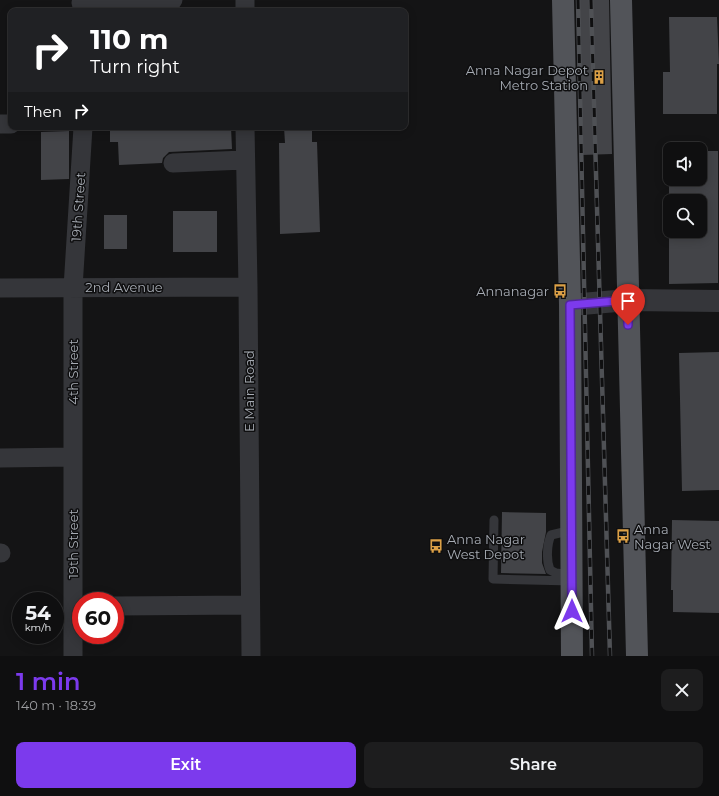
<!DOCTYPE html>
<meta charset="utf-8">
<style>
body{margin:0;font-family:Montserrat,sans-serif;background:#1d1d1e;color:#f1f3f6;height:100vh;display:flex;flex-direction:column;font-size:15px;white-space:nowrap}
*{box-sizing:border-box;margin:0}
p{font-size:13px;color:#9b9c9f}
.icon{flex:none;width:22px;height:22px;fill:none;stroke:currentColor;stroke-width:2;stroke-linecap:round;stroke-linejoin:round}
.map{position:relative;height:656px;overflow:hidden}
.sheet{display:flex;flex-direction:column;background:#0f0f10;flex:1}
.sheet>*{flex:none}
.hud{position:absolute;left:8px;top:8px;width:400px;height:122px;border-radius:8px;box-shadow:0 2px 10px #0003,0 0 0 1px #2f2f30;background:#202124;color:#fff;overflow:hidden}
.buttons{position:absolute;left:663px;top:142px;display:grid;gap:8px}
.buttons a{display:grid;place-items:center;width:44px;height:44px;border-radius:8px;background:#0f0f10;box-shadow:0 2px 10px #0003,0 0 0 1px #2f2f30;font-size:20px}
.speed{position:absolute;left:12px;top:592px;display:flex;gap:8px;font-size:20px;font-weight:700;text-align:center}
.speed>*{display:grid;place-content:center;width:52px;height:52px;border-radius:50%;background:#0f0f10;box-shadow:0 2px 10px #0003,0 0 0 1px #2f2f30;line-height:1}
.speed small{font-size:10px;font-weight:400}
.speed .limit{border:6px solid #d22;background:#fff;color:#111}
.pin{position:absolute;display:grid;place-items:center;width:34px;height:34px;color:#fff;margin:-41px -17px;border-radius:50% 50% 50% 0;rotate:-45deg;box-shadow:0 0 4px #0007}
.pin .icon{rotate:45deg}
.me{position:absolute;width:44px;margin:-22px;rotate:0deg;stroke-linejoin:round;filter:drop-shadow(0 0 3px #0008)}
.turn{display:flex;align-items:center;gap:14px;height:84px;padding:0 16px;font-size:18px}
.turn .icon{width:52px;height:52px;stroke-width:2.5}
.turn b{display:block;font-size:28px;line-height:34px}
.then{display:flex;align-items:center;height:38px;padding:0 16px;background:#0003;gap:8px;font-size:15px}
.round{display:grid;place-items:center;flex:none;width:42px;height:42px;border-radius:8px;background:#1d1d1e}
.overview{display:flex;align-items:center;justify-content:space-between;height:68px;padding:0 16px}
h1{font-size:24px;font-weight:600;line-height:30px;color:#7c3aed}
.primary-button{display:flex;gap:8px;margin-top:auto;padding:8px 16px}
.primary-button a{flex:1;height:46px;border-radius:8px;background:#7c3aed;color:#fff;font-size:16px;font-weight:600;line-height:46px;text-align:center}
.primary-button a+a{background:#1d1d1e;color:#f1f3f6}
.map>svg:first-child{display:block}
.building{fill:#434448}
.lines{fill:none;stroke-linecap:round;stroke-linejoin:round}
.service{stroke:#35363a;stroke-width:9}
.minor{stroke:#35363a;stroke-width:19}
.tertiary{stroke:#35363a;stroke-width:22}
.primary{stroke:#525459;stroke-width:22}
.rail-casing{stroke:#4f5155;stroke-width:4.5}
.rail{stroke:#0f0f10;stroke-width:3;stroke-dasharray:9;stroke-linecap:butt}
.route-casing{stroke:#51269a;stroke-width:10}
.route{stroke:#7c3aed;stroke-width:7}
.labels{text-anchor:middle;stroke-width:3;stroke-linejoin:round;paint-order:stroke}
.poi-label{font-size:13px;fill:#a7acb4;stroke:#0f0f10;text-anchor:end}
.street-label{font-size:13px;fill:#a7acb4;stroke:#0f0f10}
</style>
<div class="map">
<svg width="719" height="656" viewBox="0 0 719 656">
<rect width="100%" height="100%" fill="#141415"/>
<path class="building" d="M577 0H609L612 154 582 155Z
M669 17H717L719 64H717V114H663V72H670Z
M110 127H231L232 149 169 152 163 158 162 163 119 165 118 142H110Z
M284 127H312V142H317L320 232 280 234 279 143H285Z
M69 131V179L41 180V132Z
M700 151H718V283L669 284V231H700V201H669V179H700Z
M173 211H217V252H173Z
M104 215H127V249H104Z
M719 352V490L682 491 679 353Z
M502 512 546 513V532L542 552V563L546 574 501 573Z
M672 520 719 521V613L673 612V590H671Z"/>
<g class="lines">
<path class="service" d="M494 520 493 579 572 581
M572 530 551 535C547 544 546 560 550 570L556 573 572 575"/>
<path class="minor" d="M81 3 173 0
M245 11V0
M0 124H11
M245 127 248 287 251 656
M173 163 244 160
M0 288 248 287
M0 458 73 457
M0 553H1
M115 606 250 605
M73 656V288L83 127"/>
<path class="tertiary" d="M570 305 628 300 719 301"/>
<path class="primary" d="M563 0 570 305 572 656
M621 0 637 656"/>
<defs>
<path id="rail" d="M578 0 592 656
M591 0 610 656"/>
</defs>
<use href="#rail" class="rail-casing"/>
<use href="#rail" class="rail"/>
</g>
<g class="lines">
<defs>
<path id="route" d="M572 611 570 305 628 300V325"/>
</defs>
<use href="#route" class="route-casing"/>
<use href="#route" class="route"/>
</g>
<defs>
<symbol id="building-bare" viewBox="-9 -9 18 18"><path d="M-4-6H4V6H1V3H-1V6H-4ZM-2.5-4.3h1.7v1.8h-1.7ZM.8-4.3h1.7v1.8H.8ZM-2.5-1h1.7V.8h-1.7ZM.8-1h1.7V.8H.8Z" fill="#dca046" stroke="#0f0f10" stroke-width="2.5" paint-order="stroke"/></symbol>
<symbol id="bus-bare" viewBox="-9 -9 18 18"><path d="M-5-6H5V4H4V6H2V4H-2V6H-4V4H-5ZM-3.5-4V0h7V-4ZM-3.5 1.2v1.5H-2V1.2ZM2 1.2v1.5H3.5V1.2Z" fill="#dca046" stroke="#0f0f10" stroke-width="2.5" paint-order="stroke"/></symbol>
</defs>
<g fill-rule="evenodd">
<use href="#building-bare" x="589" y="67" width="20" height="20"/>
<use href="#bus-bare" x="550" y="281" width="20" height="20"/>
<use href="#bus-bare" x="613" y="526" width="20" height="20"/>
<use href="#bus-bare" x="426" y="536" width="20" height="20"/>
</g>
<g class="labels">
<g class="poi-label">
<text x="588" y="75">Anna Nagar Depot<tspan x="588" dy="15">Metro Station</tspan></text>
<text x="549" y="296">Annanagar</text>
<text x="634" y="534" text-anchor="start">Anna<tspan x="634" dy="15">Nagar West</tspan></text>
<text x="447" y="544" text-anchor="start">Anna Nagar<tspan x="447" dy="15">West Depot</tspan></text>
</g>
<g class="street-label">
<text transform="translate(78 207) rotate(-86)" y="5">19th Street</text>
<text x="124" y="292">2nd Avenue</text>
<text transform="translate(73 372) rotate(-90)" y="5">4th Street</text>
<text transform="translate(249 391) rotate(-90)" y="5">E Main Road</text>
<text transform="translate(73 544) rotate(-90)" y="5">19th Street</text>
</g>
</g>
</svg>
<div class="buttons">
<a><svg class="icon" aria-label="sound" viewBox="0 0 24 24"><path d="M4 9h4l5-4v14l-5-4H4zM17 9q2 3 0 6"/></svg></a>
<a><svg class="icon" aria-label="search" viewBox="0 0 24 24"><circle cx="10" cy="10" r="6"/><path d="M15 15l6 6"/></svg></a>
</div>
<div class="speed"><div>54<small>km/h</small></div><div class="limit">60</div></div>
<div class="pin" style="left:628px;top:325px;background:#d93025"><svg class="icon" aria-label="arrive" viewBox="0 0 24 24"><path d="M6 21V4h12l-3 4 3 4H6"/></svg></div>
<svg class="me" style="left:572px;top:611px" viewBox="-20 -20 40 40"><path d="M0-17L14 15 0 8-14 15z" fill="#7c3aed" stroke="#fff" stroke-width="4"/></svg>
<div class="hud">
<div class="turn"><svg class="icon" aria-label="right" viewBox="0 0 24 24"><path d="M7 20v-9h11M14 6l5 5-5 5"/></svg><div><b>110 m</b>Turn right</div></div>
<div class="then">Then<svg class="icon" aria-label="right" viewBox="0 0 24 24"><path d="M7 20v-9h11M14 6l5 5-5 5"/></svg></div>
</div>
</div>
<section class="sheet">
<div class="overview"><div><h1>1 min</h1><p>140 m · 18:39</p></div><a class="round"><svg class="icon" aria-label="close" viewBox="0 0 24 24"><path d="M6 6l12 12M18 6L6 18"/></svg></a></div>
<div class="primary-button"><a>Exit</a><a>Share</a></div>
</section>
